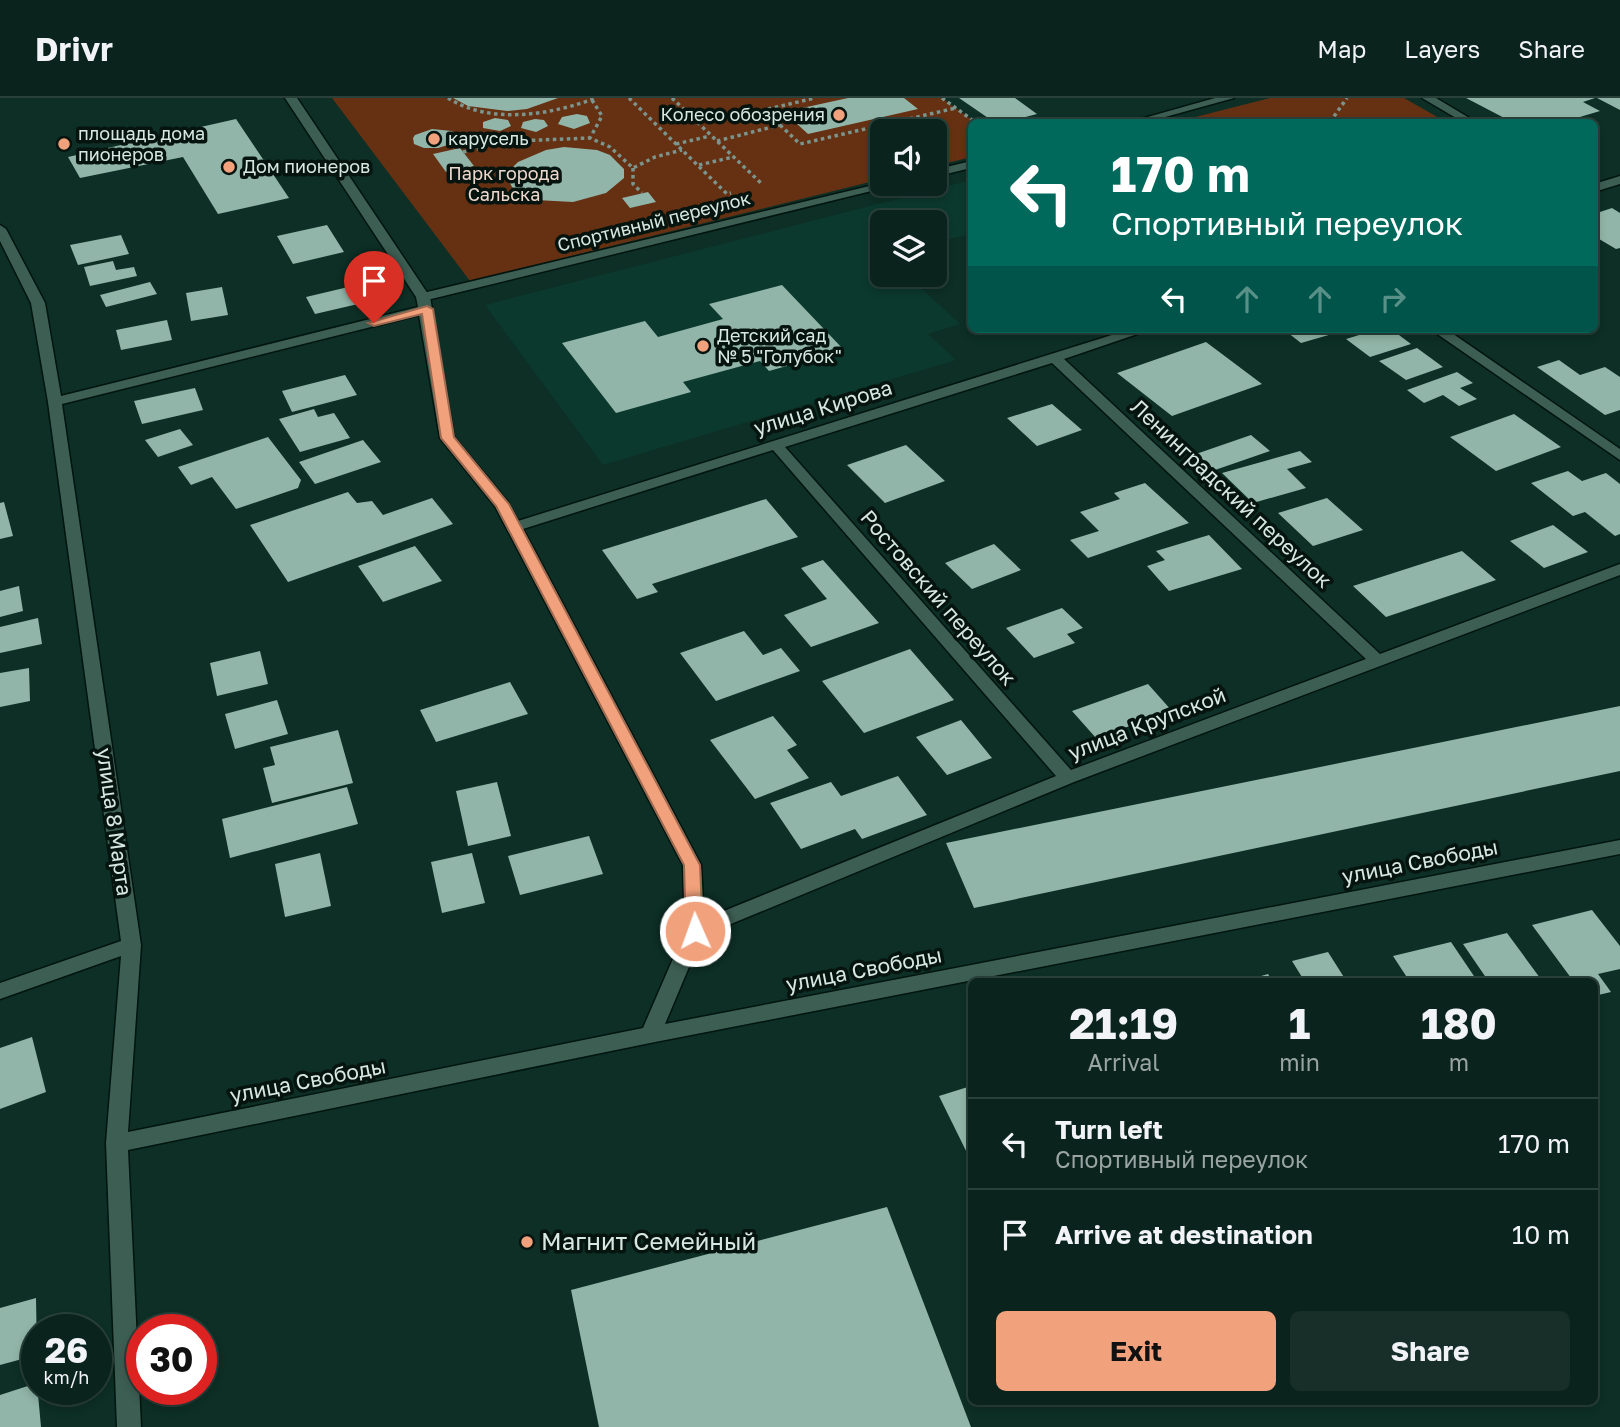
<!DOCTYPE html>
<meta charset="utf-8">
<style>
body{margin:0;font-family:"Golos Text",sans-serif;background:#182f29;color:#f1f3f6;height:100vh;display:flex;flex-direction:column;font-size:26px;white-space:nowrap}
*{box-sizing:border-box;margin:0}
p{font-size:23px;color:#99a4a3}
.icon{flex:none;width:38px;height:38px;fill:none;stroke:currentColor;stroke-width:2;stroke-linecap:round;stroke-linejoin:round}
.map{position:relative;flex:1;overflow:hidden}
.drawer{position:absolute;left:968px;top:880px;width:630px;height:427px;display:flex;flex-direction:column;background:#0a231c;border-radius:10px;box-shadow:0 4px 10px #0003,0 0 0 2px #2a403b}
.drawer>*{flex:none}
.hud{position:absolute;left:968px;top:21px;width:630px;height:214px;border-radius:10px;box-shadow:0 4px 10px #0003,0 0 0 2px #2a403b;background:#00695c;color:#fff;overflow:hidden}
.fabs{position:absolute;left:870px;top:21px;display:grid;gap:14px}
.fabs a{display:grid;place-items:center;width:77px;height:77px;border-radius:10px;background:#0a231c;box-shadow:0 4px 10px #0003,0 0 0 2px #2a403b;font-size:35px}
.speed{position:absolute;left:21px;top:1216px;display:flex;gap:14px;font-size:35px;font-weight:700;text-align:center}
.speed>*{display:grid;place-content:center;width:91px;height:91px;border-radius:50%;background:#0a231c;box-shadow:0 4px 10px #0003,0 0 0 2px #2a403b;line-height:1}
.speed small{font-size:18px;font-weight:400}
.speed .limit{border:10px solid #d22;background:#fff;color:#111}
.pin{position:absolute;display:grid;place-items:center;width:60px;height:60px;color:#fff;margin:-72px -30px;border-radius:50% 50% 50% 0;rotate:-45deg;box-shadow:0 0 7px #0007}
.pin .icon{rotate:45deg}
.me{position:absolute;width:77px;margin:-38px;rotate:358deg;stroke-linejoin:round;filter:drop-shadow(0 0 5px #0008)}
.turn{display:flex;align-items:center;gap:24px;height:147px;padding:0 28px;font-size:32px}
.turn .icon{width:91px;height:91px;stroke-width:2.5}
.turn b{display:block;font-size:49px;line-height:60px}
.lanes{display:flex;align-items:center;height:66px;padding:0 28px;background:#0003;justify-content:center;gap:35px;direction:ltr}
.lanes .off{opacity:.35}
.eta{display:flex;justify-content:space-evenly;align-items:center;height:119px;text-align:center}
.eta b{font-size:42px;font-weight:700;line-height:49px}
.button{display:flex;gap:14px;margin-top:auto;padding:14px 28px}
.button a{flex:1;height:80px;border-radius:10px;background:#f1a17b;color:#111;font-size:28px;font-weight:700;line-height:80px;text-align:center}
.button a+a{background:#182f29;color:#f1f3f6}
ul{padding:0;list-style:none}
li{display:flex;align-items:center;gap:21px;height:91px;padding:0 28px;border-top:2px solid #2a403b}
li div{flex:1}
li b{display:block;font-size:26px}
li em{font-style:normal}
header{display:flex;align-items:center;gap:42px;box-sizing:border-box;height:98px;padding:0 35px;background:#0a231c;border-bottom:2px solid #2a403b}
header strong{font-size:33px}
nav{display:flex;gap:38px;margin-inline-start:auto;font-size:24px}
.map>svg:first-child{display:block}
.built{fill:#0c392d}
.green{fill:#663013}
.building{fill:#91b5a8}
.lines{fill:none;stroke-linecap:round;stroke-linejoin:round}
.service-casing{stroke:#00150f;stroke-width:3}
.minor-casing{stroke:#00150f;stroke-width:3}
.path{stroke:#7b948c;stroke-width:3.5;stroke-dasharray:3.5 3.5;stroke-linecap:butt}
.service{fill:#3d5e53;fill-rule:evenodd}
.minor{fill:#3d5e53;fill-rule:evenodd}
.route{fill:#f1a17b;stroke:#9d6950;stroke-width:2}
.poi-dot{fill:#f1a17b;stroke:#06140f;stroke-width:2.5}
.labels{text-anchor:middle;stroke-width:7;stroke-linejoin:round;paint-order:stroke}
.far-poi-label{font-size:18px;fill:#d6e8e1;stroke:#06140f;text-anchor:start}
.far-park-label{font-size:18px;fill:#efd8cd;stroke:#06140f}
.far-street-label{font-size:18px;fill:#d6e8e1;stroke:#06140f}
.street-label{font-size:21px;fill:#d6e8e1;stroke:#06140f}
.near-poi-label{font-size:24px;fill:#d6e8e1;stroke:#06140f;text-anchor:start}
</style>
<header>
<strong>Drivr</strong>
<nav><a>Map</a><a>Layers</a><a>Share</a></nav>
</header>
<div class="map">
<svg width="1620" height="1329" viewBox="0 0 1620 1329">
<rect width="100%" height="100%" fill="#0d2f25"/>
<path class="built" d="M971 82V136L935 144 934 124H882V177H928L930 182 918 187 960 226 928 236 956 262 603 367 485 207Z"/>
<path class="green" d="M332 0H942L975 24H971V59L935 68 934 33H882V81L470 183Z
M1270 0H1404L1446 24H1176Z"/>
<path class="building" d="M453 0H558L527 11 507 13 468 8Z
M848 0H904L918 11 808 36 784 14Z
M959 0H1015L1037 16 1006 24H994Z
M1466 0H1595L1583 4 1600 13 1563 24H1512Z
M1597 0H1620V12Z
M577 16 587 18 590 25 574 31 558 26 562 19Z
M495 20 508 22 511 28 500 33 483 30V24Z
M236 21 289 100 218 116 183 59 80 80 68 59Z
M535 21 544 22 548 28 536 34 521 30 523 24Z
M432 31 452 33 456 39 451 46 438 50H424L414 46 413 40 415 37Z
M564 49 597 52 610 57 624 71V80L606 95 573 104 536 102 512 89 508 81 510 72 518 64 546 52Z
M460 50 474 68 446 74 433 56Z
M648 94 656 104 630 110 622 100Z
M1612 110 1620 115V150L1616 151 1594 138V116Z
M327 127 344 154 293 166 277 138Z
M121 137 129 156 78 167 70 147Z
M113 163 116 172 134 169 137 178 90 188 84 169Z
M150 184 157 196 106 209 100 197Z
M361 186 371 203 315 216 306 199Z
M782 187 844 252 769 273 760 263 683 284 691 294 616 315 562 245 645 223 658 239 723 221 709 206Z
M222 189 228 217 191 223 186 195Z
M167 222 172 242 121 252 116 232Z
M1283 231H1345L1346 232 1301 245Z
M1379 231H1391L1411 246 1370 259 1346 241Z
M1206 244 1262 286 1172 318 1117 275Z
M1417 250 1443 269 1406 282 1379 263Z
M1559 262 1580 277 1605 269 1620 279V312L1605 317 1537 269Z
M1457 274 1473 285 1460 290 1477 301 1459 308 1443 297 1424 305 1407 292Z
M345 277 357 297 292 314 282 293Z
M195 290 203 312 142 326 134 303Z
M1052 306 1082 332 1037 348 1007 320Z
M314 311 318 319 334 315 350 340 300 354 279 321Z
M1514 316 1561 349 1496 373 1450 339Z
M180 331 193 347 158 359 145 342Z
M1251 337 1270 353 1215 372 1196 356Z
M268 339 301 382 298 390 236 411 212 379 191 387 178 369Z
M363 342 381 364 315 386 299 364Z
M906 347 945 383 885 405 847 367Z
M1300 353 1312 364 1287 371 1306 390 1253 405 1222 375Z
M1568 373 1582 383 1606 375 1620 386V436L1615 438 1585 414 1573 418 1531 385Z
M1145 385 1189 425 1088 460 1070 442 1099 433 1080 414 1120 401 1114 395Z
M348 394 357 405 372 403 383 417 432 400 453 426 288 484 250 427Z
M1327 400 1363 432 1313 448 1278 415Z
M766 401 798 439 652 486 658 494 637 501 602 452Z
M4 404 13 438 0 441V405Z
M1553 427 1588 454 1544 470 1510 443Z
M1209 437 1242 471 1169 493 1147 468 1165 462 1156 453Z
M994 446 1021 472 972 491 945 465Z
M415 448 442 483 383 504 358 468Z
M1462 453 1496 482 1386 519 1353 488Z
M823 462 879 525 811 549 784 517 827 501 801 470Z
M19 488 23 513 0 519V493Z
M1062 510 1083 530 1067 536 1075 545 1034 560 1006 530Z
M38 520 42 546 0 555V529Z
M744 533 763 557 781 550 800 573 716 603 680 555Z
M910 551 954 602 864 635 822 583Z
M260 553 268 586 217 598 210 565Z
M29 570 30 603 0 609V575Z
M510 584 528 616 436 644 420 612Z
M1148 586 1172 613 1096 640 1072 613Z
M277 602 288 636 235 651 225 616Z
M1620 608V673L974 810 946 745Z
M773 618 797 647 787 652 809 680 755 701 710 642Z
M961 622 992 660 947 677 916 639Z
M338 632 353 685 272 705 263 670 275 667 270 649Z
M898 678 927 717 862 741 855 731 801 751 770 705 831 684 841 698Z
M497 684 511 738 468 748 456 693Z
M347 689 358 726 230 760 222 721Z
M589 738 603 776 520 797 508 758Z
M320 755 331 808 285 819 275 766Z
M472 755 485 805 442 815 431 764Z
M1592 812 1620 848V871L1598 876 1611 894 1594 898V884H1574L1532 827Z
M1507 835 1543 884H1489L1463 846Z
M1451 844 1478 884H1410L1393 858Z
M1328 854 1347 884H1305L1292 863Z
M1268 876 1273 884H1244V883Z
M32 939 46 994 0 1011V950Z
M971 988V1063L939 998Z
M887 1109 971 1329H599L571 1192Z
M36 1200 37 1257 0 1267V1210Z
M37 1285 41 1329H0V1297Z"/>
<g class="lines">
<defs>
<path id="service" d="M1215 0H1234L1147 24H1130Z
M971 63V70L934 79V72Z
M882 85 900 86 423 203 416 199 423 195Z"/>
<path id="minor" d="M285 0H297L430 199 454 339 507 403 518 423 1131 231H1152L1064 261 1380 556 1620 466V477L1074 684 702 838 665 926 1620 742V756L650 945 128 1052 141 1329H117L106 1045 121 858 0 901V885L121 843 48 304 31 205 0 143V127L6 131 45 205 61 298 418 209 416 199ZM419 217 440 340 495 408 683 767 685 833 643 930 128 1034 141 847 62 306ZM1052 265 1366 561 1071 672 785 349ZM773 352 1056 678 704 821 701 767 523 431Z
M1422 0H1436L1476 24H1463Z
M1620 78V86L1594 94V86Z
M1430 231H1446L1620 351V362Z"/>
</defs>
<use href="#service" class="service-casing"/>
<use href="#minor" class="minor-casing"/>
<path class="path" d="M448 0C490 27 551 17 596 0
M629 0 727 96 731 95
M672 0 763 87
M942 0 975 24
M592 2 602 18 590 40 610 49 633 70 655 59 682 52
M1330 24 1347 0
M780 27 800 46 956 10
M717 43 780 27 764 12 815 0
M676 46 710 38
M463 54 514 43 590 40
M699 67 733 59
M633 70V86L642 95"/>
<use href="#service" class="service"/>
<use href="#minor" class="minor"/>
</g>
<path class="route" d="M427 208 433 211 454 339 509 406 700 767 703 833 701 838H689L686 833 684 767 496 408 441 340 422 216 374 228 368 225Z"/>
<g class="poi-dot">
<circle cx="839" cy="17" r="7"/>
<circle cx="434" cy="41" r="7"/>
<circle cx="64" cy="46" r="7"/>
<circle cx="229" cy="69" r="7"/>
<circle cx="703" cy="248" r="7"/>
<circle cx="527" cy="1144" r="7"/>
</g>
<g class="labels">
<g class="far-poi-label">
<text x="825" y="23" text-anchor="end">Колесо обозрения</text>
<text x="78" y="42">площадь дома<tspan x="78" dy="21">пионеров</tspan></text>
<text x="448" y="47">карусель</text>
<text x="243" y="75">Дом пионеров</text>
<text x="717" y="244">Детский сад<tspan x="717" dy="21">№ 5 "Голубок"</tspan></text>
</g>
<g class="far-park-label">
<text x="504" y="82">Парк города<tspan x="504" dy="21">Сальска</tspan></text>
</g>
<g class="far-street-label">
<text transform="translate(654 124) rotate(-14)" y="6">Спортивный переулок</text>
</g>
<g class="street-label">
<text transform="translate(823 310) rotate(-17)" y="7">улица Кирова</text>
<text transform="translate(1231 396) rotate(43)" y="7">Ленинградский переулок</text>
<text transform="translate(938 500) rotate(49)" y="7">Ростовский переулок</text>
<text transform="translate(1147 626) rotate(-21)" y="7">улица Крупской</text>
<text transform="translate(114 724) rotate(82)" y="7">улица 8 Марта</text>
<text transform="translate(1420 764) rotate(-11)" y="7">улица Свободы</text>
<text transform="translate(864 872) rotate(-11)" y="7">улица Свободы</text>
<text transform="translate(308 983) rotate(-11)" y="7">улица Свободы</text>
</g>
<g class="near-poi-label">
<text x="541" y="1152">Магнит Семейный</text>
</g>
</g>
</svg>
<div class="fabs">
<a><svg class="icon" aria-label="sound" viewBox="0 0 24 24"><path d="M4 9h4l5-4v14l-5-4H4zM17 9q2 3 0 6"/></svg></a>
<a><svg class="icon" aria-label="layers" viewBox="0 0 24 24"><path d="M12 4l9 5-9 5-9-5zM3 14l9 5 9-5"/></svg></a>
</div>
<div class="speed"><div>26<small>km/h</small></div><div class="limit">30</div></div>
<div class="pin" style="left:374px;top:225px;background:#d93025"><svg class="icon" aria-label="arrive" viewBox="0 0 24 24"><path d="M6 21V4h12l-3 4 3 4H6"/></svg></div>
<svg class="me" style="left:695px;top:833px" viewBox="-20 -20 40 40"><circle r="17" fill="#f1a17b" stroke="#fff" stroke-width="3"/><path d="M0-11L8 9 0 5-8 9z" fill="#fff"/></svg>
<div class="hud">
<div class="turn"><svg class="icon" aria-label="left" viewBox="0 0 24 24"><path d="M17 20v-9H6M10 6l-5 5 5 5"/></svg><div><b>170 m</b>Спортивный переулок</div></div>
<div class="lanes"><svg class="icon" aria-label="left" viewBox="0 0 24 24"><path d="M17 20v-9H6M10 6l-5 5 5 5"/></svg><svg class="icon off" aria-label="ahead" viewBox="0 0 24 24"><path d="M12 20V5M6 11l6-6 6 6"/></svg><svg class="icon off" aria-label="ahead" viewBox="0 0 24 24"><path d="M12 20V5M6 11l6-6 6 6"/></svg><svg class="icon off" aria-label="right" viewBox="0 0 24 24"><path d="M7 20v-9h11M14 6l5 5-5 5"/></svg></div>
</div>
<section class="drawer">
<div class="eta">
<div><b>21:19</b><p>Arrival</p></div>
<div><b>1</b><p>min</p></div>
<div><b>180</b><p>m</p></div>
</div>
<ul>
<li><svg class="icon" aria-label="left" viewBox="0 0 24 24"><path d="M17 20v-9H6M10 6l-5 5 5 5"/></svg><div><b>Turn left</b><p>Спортивный переулок</p></div><em>170 m</em></li>
<li><svg class="icon" aria-label="arrive" viewBox="0 0 24 24"><path d="M6 21V4h12l-3 4 3 4H6"/></svg><div><b>Arrive at destination</b></div><em>10 m</em></li>
</ul>
<div class="button"><a>Exit</a><a>Share</a></div>
</section>
</div>
